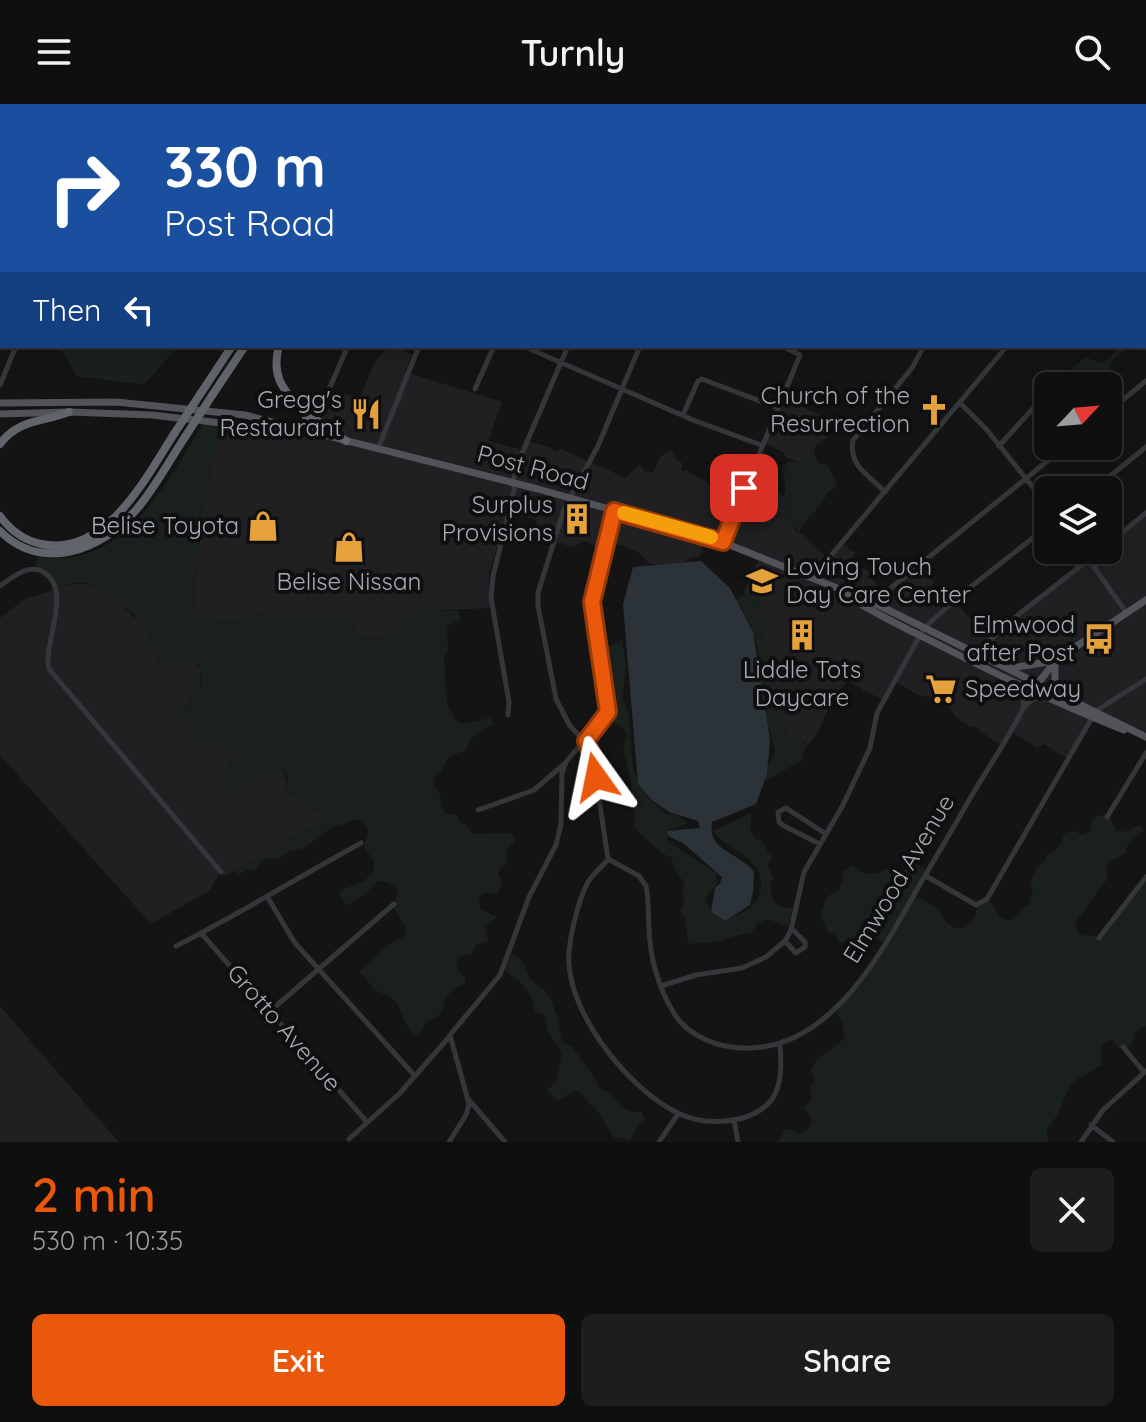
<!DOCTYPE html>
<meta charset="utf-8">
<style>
body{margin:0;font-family:Quicksand,sans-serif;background:#1d1d1e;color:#f1f3f6;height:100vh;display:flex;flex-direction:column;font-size:30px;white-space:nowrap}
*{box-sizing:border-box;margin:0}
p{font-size:26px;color:#9b9c9f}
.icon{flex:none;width:44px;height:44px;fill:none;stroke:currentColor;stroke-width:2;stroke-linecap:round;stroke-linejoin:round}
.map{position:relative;height:1038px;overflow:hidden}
.panel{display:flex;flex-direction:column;background:#0f0f10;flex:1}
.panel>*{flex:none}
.top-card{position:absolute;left:0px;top:0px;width:1146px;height:244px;box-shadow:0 4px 20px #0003,0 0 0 2px #2f2f30;background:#1a4fa0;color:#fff;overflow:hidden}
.needle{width:52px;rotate:64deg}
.tools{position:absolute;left:1034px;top:268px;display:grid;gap:16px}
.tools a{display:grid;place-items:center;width:88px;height:88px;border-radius:12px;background:#0f0f10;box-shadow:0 4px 20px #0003,0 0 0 2px #2f2f30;font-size:40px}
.pin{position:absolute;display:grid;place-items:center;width:68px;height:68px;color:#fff;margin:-34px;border-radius:16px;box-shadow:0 4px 12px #0006}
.me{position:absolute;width:88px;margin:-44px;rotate:348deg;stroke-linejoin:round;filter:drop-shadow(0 0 6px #0008)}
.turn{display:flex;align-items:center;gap:28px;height:168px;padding:0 32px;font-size:36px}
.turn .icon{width:104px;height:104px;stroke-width:2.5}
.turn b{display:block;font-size:56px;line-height:68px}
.then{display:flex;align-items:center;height:76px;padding:0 32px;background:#0003;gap:16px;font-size:30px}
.round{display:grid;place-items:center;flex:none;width:84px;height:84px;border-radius:12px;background:#1d1d1e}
.summary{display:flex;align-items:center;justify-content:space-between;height:136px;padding:0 32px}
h1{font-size:48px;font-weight:600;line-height:60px;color:#ea580c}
.button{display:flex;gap:16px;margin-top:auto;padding:16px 32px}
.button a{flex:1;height:92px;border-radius:12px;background:#ea580c;color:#fff;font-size:32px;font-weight:600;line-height:92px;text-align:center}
.button a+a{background:#1d1d1e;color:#f1f3f6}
header{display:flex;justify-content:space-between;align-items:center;height:104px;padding:0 32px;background:#0f0f10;font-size:36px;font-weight:600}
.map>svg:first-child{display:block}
.built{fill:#202022}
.green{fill:#1a201b}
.water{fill:#2b3338}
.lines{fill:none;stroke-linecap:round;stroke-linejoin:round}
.minor{stroke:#35363a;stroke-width:5}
.tertiary{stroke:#35363a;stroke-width:6}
.primary{stroke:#515359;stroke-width:7}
.motorway{stroke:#61646a;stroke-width:8}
.motorway-bridge{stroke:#61646a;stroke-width:8}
.route-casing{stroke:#983908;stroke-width:20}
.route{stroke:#ea580c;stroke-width:14}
.slow{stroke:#f59e0b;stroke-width:14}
.labels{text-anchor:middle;stroke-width:8;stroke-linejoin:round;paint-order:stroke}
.poi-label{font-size:24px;fill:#a6abb4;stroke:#0f0f10;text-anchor:end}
.street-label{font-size:24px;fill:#a6abb4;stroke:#0f0f10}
</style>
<header><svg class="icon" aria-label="menu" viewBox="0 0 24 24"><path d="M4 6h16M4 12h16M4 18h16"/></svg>Turnly<svg class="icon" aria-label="search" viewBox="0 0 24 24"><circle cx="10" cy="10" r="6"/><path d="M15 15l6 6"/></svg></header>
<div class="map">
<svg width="1146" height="1038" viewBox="0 0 1146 1038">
<rect width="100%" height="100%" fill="#141415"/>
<path class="built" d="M388 242 412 250 405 268 502 298 488 337 522 346 526 337 550 343 555 348 561 345 626 374 639 360 644 367 653 368 660 353 669 347 675 349 676 356 682 359V368L686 366 707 378 713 388 721 392 740 395 747 377 780 390 787 396 786 416 796 427 803 430 827 454 842 439 855 449 852 454 859 456 862 464 869 467 870 471 866 475H873L883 488 920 460 934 479 927 486 928 492 943 506 955 497 968 513 984 520 993 532 1102 446H1108V441L1146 410V633L1096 608 1068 655 1044 640 1037 644 1011 628 1001 641 981 628 979 624 969 622 955 613 951 605 938 595 916 590 895 577 883 596 866 587H862L860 583 852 580 848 575 830 601 818 628 807 642 804 638 790 633 776 606 773 560 761 527V520L756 512 760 501 746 489 743 490 759 454 706 433 700 453 691 454 682 459 660 461 648 459 641 450 621 441 609 439 604 446 585 437 573 443 555 438V430L535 422 537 416 508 410 489 469V504L408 508 398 524 380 536 354 530 351 513H307L228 519 205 514 194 509 193 501 203 407 220 321 315 332 333 286 359 295 374 260Z
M783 293 831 317 826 323 827 334 815 342 814 351 799 358 787 354 783 348 764 339Z
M74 480H90L120 498 132 512 141 516 155 540 159 562 186 556 194 558 200 566V585L184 604 188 620 189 623 218 633 234 652 235 656 229 661 233 692 248 681 251 683 264 663 283 667 290 691 301 695 316 708 322 707 323 713 318 719 235 767 225 771 219 770 210 786 151 820 0 651V514L25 495Z
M0 902 74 987 119 1038H0Z"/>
<path class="green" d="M18 0H359L17 2Z
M59 242H179L145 279 137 280 77 272Z
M1123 242H1129L1111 258 1110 268 1103 276V280C1097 278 1070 282 1060 282L1072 271V264L1086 253 1100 259C1110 255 1114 248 1123 242Z
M204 319 220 321 203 407 193 501 194 509C215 519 232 521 252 509L351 513 354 530 380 536 398 524 408 507H459L460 516 447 522 448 546 444 552 445 572 447 598 455 616 463 620 490 614 495 621C483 621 481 630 471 634L466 646 449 653 441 667 435 671 433 680 441 692 440 700 445 710H456L459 717 468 722 473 730 510 729 514 731V738L506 747 507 759 498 768 502 780 497 790 486 788 479 793 480 805 496 813 485 824 488 837 476 841 471 851C464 852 459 851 456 859L459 868 466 874 465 880C455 883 449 889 443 897L445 903 438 912 426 918 418 933C401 922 405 907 394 896 389 891 382 890 377 887 370 882 366 873 359 868L388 841 405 832 406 824 393 803 398 787C394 780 386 778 378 777L365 790 346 802 339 790 341 786 363 778 374 767V758L364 742 368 727 362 716C352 713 345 722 335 721L304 744 290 747 276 756C267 750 259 759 256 767L248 765 238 771 235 767 318 719 323 713 322 707 316 708C306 700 292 694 285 685L288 675 284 667 275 670 264 663 251 684 248 681 232 693 218 673 235 656 234 652 218 633 203 643 188 626V620L179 611 200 585C206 540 179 564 159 562 152 527 137 507 105 490 101 487 95 481 90 480 78 476 63 482 53 487L48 474 36 462 38 452C46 455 53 454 62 454 134 450 169 372 204 319Z
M814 348 819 359 828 361 837 382 827 389C823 405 804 412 800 428L785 416 787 397 783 394 786 385 782 365 787 358H799Z
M746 489 761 494 756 512 761 520V527L773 560 776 607 781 610 783 621 790 633 798 634 807 643 802 651 803 656 759 680 775 649C773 632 764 616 763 599 760 557 761 533 736 496Z
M622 535 626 560 623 595 629 610 633 664 643 687 664 709 677 712 688 719 667 727V737L716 769 717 780 705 794 711 809 726 816C742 809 760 803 761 783 763 752 729 748 713 727L751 709 750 726 756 735 762 736 768 748 773 750 768 762 774 775 770 780C774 801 771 801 794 805L788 822 767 815 757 820 752 828C738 830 728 835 715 838 706 840 698 838 688 840L685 815 680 805 685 800 682 788 685 779 677 770 671 753 663 750 635 725 630 671 623 645 627 630 623 624 606 613 609 608 599 541H613Z
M1108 710 1116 726 1128 728 1136 722 1141 723 1143 727 1128 739 1126 749 1108 759 1106 765 1108 774 1075 819 1079 831 1101 832 1146 775V922L1135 928 1133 938 1125 946 1117 943 1112 935 1101 941 1102 961 1071 979 1057 1012 1047 1024 1048 1038H778L785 1026 790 1025 799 1030 808 1026 812 1019 810 1011 803 1004 812 995 810 984 815 976 811 967C818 947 834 949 845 932L841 916 834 906 865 875 885 842 886 839 866 829 840 839 835 831 828 828 820 811 827 792C839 789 844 781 842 768L853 761 865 770 880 769 886 764 900 768C916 762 911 756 928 767L915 792C922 796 932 800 938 806 942 811 944 817 950 821 969 832 976 813 978 798L988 794 1000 813 1011 817 1020 808V805L1029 800 1033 786 1030 780 1037 763 1046 756V751C1056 749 1063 740 1062 730L1074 727 1083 731 1091 726 1092 714Z
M511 850C526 857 525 862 530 876L545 886 551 896 558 915 562 938 572 942C581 957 593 967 599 984 618 990 618 1010 642 1008L645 1016 638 1021 630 1038 624 1034 615 1035 598 1008 578 987 571 988 558 997 547 986 557 977 562 948 548 929 545 911 535 908C533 888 521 876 504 867Z"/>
<path class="water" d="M701 457 730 484 753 528 770 636 767 670 756 700 712 718C707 748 738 747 754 768L753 788 750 801 725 817 711 808 715 784 720 779 722 773 683 739 668 732 667 727 700 724 698 717 669 708 652 696 638 680 623 500 633 463Z"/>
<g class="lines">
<path class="minor" d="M791 0 796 2
M1049 0V2
M449 2V0
M522 2V0
M595 2 596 0
M667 2 668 0
M741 2 742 0
M815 2 816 0
M902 2 903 0
M1083 2 1093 0
M0 6 2 5
M1144 81 1146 79
M1144 105 1146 106
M523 242 693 316 761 341
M640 242 598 342 564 405 538 489V502L556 595 570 622 590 643 593 654 608 755 639 772 646 782C649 796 648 809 649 824 650 854 659 885 675 911 687 929 710 940 731 943 823 956 877 857 915 789 931 761 948 733 964 705 983 671 1006 639 1023 605L1030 597 1041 592
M0 281 16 242
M475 285 494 242
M321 294 330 283 348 242
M960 299 987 326 1048 402
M1108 308 1146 277
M683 311 698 277 702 275 778 304
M999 342 1048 288
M378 345 419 242
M1093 386 1146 343
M885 388C869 371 848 362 853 336L912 264 924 242
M723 438 800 251 782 242
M1108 440 1146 409
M1082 446 1126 508
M812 474 1007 242
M0 482C13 473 29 458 45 469 73 488 42 541 49 565L221 768
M871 500 1066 342
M976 549 1019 510 1101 446
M1020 583 1024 594 1023 604
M508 611 509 598 491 494 493 472 514 387V368L568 242
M478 706 534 686 563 661
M1107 713 1146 649
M820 740 784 722 779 718 778 708 786 704 826 730
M608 755C602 763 593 770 588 778 578 796 567 841 569 861 573 915 630 986 678 1009 698 1019 722 1019 743 1014 756 1010 771 1001 776 988 782 974 781 955 780 940
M926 772 976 801 987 795 1096 607 1146 575
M268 794 295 839 415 972
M201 829 367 1018
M1099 834 1146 773
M785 837 796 849 805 843V838L791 824
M176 842C239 810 299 773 361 739
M661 882 696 871 742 864 766 853 785 837 791 826 804 768 843 701 870 644 877 609 924 524 958 493 1048 422
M269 908 394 800
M1123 943 1144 968
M469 996 505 1038
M734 1016 738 1038
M1091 1021 1113 1038
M349 1035 400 989 450 932
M449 1038 466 1011 469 1000 450 931 500 871 529 793 556 741 561 720 562 669 566 658 608 608 592 498 614 407
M659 1038 678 1010
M1081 1038 1103 1006 1146 967"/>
<path class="tertiary" d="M8 2 9 0
M0 18 2 14"/>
<path class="primary" d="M0 299 116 298 245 311 538 385 712 434 872 498 1146 633
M0 310 69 308 152 311 299 328
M848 492C881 514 916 529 951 547 1008 576 1065 603 1124 626
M1055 558V578L1066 589
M1011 564 1054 557
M1036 582 1056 556 1146 496"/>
<path class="motorway" d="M369 2 370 0
M398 2 399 0
M279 242C265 292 312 298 310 329
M201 289 232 242
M213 290 245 242
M304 307 346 337
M0 340C18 315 43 318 69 308
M0 412C10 426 23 436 41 440 106 453 145 375 174 330
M0 427C42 469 102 446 136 406 155 384 169 357 185 333"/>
<path class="motorway-bridge" d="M174 330 201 289
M185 333 213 290"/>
</g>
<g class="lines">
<defs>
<path id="route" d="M596 673 593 654 586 637 608 608 592 498 614 407 723 438 744 384"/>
</defs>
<use href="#route" class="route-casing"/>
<use href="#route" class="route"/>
<path class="slow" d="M624 409 711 433"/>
</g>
<defs>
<symbol id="church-bare" viewBox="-9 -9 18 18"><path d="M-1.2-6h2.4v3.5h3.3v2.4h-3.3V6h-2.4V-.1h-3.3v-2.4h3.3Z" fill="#e4a13c" stroke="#0f0f10" stroke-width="2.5" paint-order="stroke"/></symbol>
<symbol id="restaurant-bare" viewBox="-9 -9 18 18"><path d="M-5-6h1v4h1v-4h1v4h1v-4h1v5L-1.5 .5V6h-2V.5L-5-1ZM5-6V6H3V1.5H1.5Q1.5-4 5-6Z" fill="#e4a13c" stroke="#0f0f10" stroke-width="2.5" paint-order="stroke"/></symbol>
<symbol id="building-bare" viewBox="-9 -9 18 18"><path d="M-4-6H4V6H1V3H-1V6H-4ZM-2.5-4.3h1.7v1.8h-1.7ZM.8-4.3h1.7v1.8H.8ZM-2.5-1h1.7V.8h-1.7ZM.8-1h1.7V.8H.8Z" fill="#e4a13c" stroke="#0f0f10" stroke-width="2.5" paint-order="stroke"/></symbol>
<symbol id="shop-bare" viewBox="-9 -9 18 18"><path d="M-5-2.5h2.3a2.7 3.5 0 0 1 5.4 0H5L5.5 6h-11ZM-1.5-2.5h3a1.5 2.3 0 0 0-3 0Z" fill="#e4a13c" stroke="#0f0f10" stroke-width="2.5" paint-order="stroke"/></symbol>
<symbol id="school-bare" viewBox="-9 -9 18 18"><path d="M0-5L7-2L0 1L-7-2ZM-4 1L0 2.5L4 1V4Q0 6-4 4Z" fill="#e4a13c" stroke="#0f0f10" stroke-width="2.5" paint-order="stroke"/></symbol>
<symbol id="bus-bare" viewBox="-9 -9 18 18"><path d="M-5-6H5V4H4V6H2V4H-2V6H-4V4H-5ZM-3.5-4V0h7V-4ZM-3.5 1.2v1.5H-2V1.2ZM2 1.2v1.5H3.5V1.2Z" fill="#e4a13c" stroke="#0f0f10" stroke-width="2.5" paint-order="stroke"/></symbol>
<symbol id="supermarket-bare" viewBox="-9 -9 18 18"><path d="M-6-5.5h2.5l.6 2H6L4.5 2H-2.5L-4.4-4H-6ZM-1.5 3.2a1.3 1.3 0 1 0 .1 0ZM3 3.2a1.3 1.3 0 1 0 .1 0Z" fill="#e4a13c" stroke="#0f0f10" stroke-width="2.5" paint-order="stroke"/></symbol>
</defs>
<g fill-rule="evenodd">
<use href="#church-bare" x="912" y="284" width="44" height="44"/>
<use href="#restaurant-bare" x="344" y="288" width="44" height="44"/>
<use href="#building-bare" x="555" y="393" width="44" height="44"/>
<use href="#shop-bare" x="241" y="400" width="44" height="44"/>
<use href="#shop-bare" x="327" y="421" width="44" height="44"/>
<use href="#school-bare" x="740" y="455" width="44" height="44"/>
<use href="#building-bare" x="780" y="509" width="44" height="44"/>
<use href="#bus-bare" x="1077" y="513" width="44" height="44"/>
<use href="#supermarket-bare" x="919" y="563" width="44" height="44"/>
</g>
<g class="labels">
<g class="poi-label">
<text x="910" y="300">Church of the<tspan x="910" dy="28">Resurrection</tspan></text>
<text x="342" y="304">Gregg's<tspan x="342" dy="28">Restaurant</tspan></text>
<text x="553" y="409">Surplus<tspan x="553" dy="28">Provisions</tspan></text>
<text x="239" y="430">Belise Toyota</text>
<text x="786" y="471" text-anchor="start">Loving Touch<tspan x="786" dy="28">Day Care Center</tspan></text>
<text x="349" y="486" text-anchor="middle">Belise Nissan</text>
<text x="1075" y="529">Elmwood<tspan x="1075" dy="28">after Post</tspan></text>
<text x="802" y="574" text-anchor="middle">Liddle Tots<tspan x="802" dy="28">Daycare</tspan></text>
<text x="965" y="593" text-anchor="start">Speedway</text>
</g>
<g class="street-label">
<text transform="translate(533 364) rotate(15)" y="8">Post Road</text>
<text transform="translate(899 775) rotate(-59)" y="8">Elmwood Avenue</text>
<text transform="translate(284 924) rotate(49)" y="8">Grotto Avenue</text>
</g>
</g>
</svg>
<div class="tools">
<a><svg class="needle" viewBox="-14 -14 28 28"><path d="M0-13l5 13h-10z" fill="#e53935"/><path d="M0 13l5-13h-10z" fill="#9b9c9f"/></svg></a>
<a><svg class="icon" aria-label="layers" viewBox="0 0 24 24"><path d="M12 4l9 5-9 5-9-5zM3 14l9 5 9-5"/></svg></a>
</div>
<div class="pin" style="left:744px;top:384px;background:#d93025"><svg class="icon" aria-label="arrive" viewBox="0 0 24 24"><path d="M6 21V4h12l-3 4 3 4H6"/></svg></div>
<svg class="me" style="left:596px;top:673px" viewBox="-20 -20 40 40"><path d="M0-17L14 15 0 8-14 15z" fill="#ea580c" stroke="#fff" stroke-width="4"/></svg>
<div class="top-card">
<div class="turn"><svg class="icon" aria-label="right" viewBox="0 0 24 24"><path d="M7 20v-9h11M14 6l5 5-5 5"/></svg><div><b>330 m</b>Post Road</div></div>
<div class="then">Then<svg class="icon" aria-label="left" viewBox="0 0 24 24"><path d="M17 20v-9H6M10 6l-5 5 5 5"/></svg></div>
</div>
</div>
<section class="panel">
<div class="summary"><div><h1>2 min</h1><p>530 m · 10:35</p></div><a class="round"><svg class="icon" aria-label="close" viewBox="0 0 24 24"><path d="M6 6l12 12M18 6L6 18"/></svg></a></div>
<div class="button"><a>Exit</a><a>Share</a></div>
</section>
